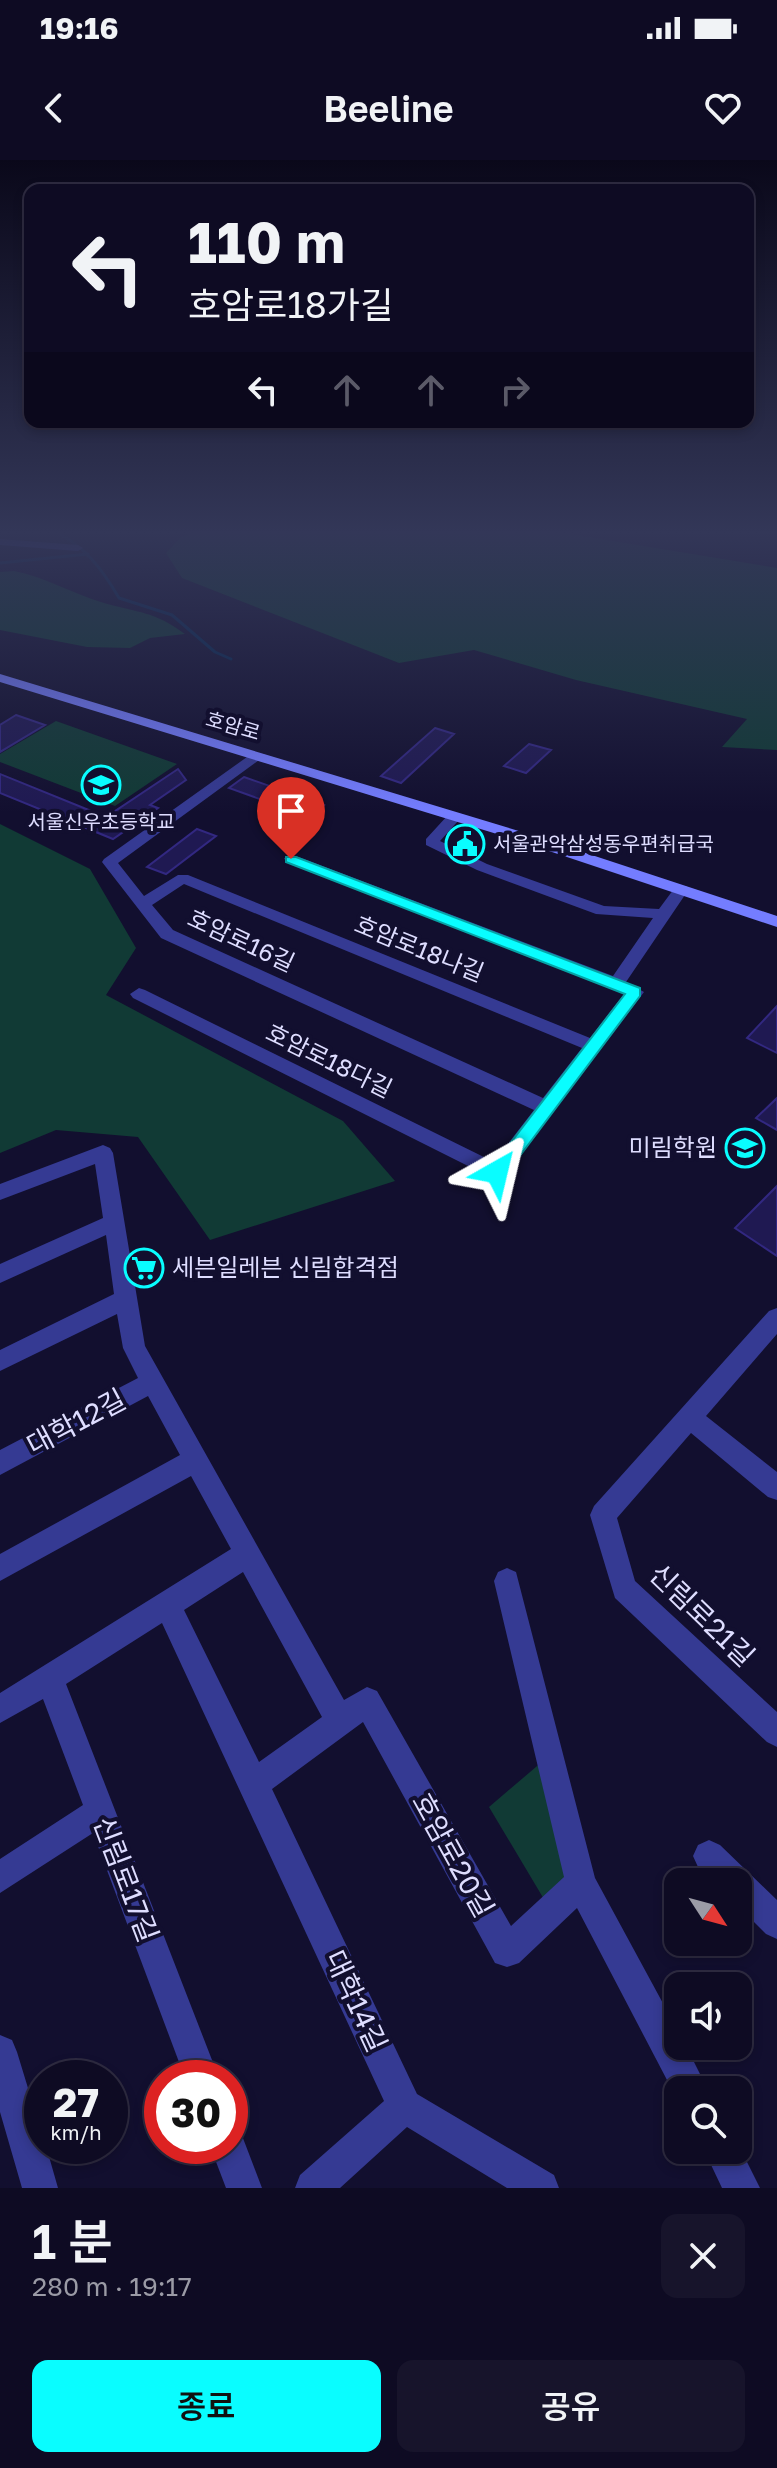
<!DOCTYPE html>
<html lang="ko">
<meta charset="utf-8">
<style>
body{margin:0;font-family:"Golos Text","Noto Sans KR",sans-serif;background:#17142b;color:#f1f3f6;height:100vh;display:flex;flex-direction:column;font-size:30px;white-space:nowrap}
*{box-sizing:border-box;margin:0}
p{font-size:26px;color:#9b9ba6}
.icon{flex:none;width:44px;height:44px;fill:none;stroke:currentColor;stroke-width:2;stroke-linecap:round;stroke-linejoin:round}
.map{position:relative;height:2028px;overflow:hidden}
.details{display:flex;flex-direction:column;background:#0e0b23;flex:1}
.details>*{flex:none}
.banner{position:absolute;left:24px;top:24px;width:730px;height:244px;border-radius:16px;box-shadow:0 4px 12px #0003,0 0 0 2px #2e2b41;background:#0e0b23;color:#f1f3f6;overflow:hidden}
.needle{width:52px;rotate:126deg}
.controls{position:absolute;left:664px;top:1708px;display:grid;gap:16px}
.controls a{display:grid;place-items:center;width:88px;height:88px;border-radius:16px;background:#0e0b23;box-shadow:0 4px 12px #0003,0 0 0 2px #2e2b41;font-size:40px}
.speed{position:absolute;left:24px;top:1900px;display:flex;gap:16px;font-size:40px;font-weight:700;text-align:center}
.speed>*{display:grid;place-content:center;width:104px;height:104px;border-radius:50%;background:#0e0b23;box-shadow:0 4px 12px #0003,0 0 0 2px #2e2b41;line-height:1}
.speed small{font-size:20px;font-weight:400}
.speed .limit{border:12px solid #d22;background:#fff;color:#111}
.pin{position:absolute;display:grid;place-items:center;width:68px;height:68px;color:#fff;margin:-82px -34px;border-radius:50% 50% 50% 0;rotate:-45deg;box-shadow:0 0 8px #0007}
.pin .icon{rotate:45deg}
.me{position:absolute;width:88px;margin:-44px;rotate:37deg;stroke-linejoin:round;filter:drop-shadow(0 0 6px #0008)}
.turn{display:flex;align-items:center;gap:28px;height:168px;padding:0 32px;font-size:36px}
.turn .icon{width:104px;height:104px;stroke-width:2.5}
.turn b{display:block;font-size:56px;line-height:68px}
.lanes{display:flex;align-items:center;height:76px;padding:0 32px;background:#0003;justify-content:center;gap:40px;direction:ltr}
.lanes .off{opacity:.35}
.round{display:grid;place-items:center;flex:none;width:84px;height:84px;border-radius:16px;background:#17142b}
.summary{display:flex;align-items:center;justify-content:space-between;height:136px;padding:0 32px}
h1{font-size:48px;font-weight:600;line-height:60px}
.action{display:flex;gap:16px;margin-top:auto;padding:16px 32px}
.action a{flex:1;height:92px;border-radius:16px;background:#09fdff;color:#111;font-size:32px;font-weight:600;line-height:92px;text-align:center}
.action a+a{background:#17142b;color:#f1f3f6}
.status{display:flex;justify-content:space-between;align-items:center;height:56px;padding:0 40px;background:#0e0b23;direction:ltr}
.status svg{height:22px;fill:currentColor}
header{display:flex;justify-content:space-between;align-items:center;height:104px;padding:0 32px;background:#0e0b23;font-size:36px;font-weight:600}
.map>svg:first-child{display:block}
.green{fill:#113a35}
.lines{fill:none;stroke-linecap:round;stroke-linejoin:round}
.stream{stroke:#052852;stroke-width:3}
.building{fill:#1f1952;stroke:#322881;stroke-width:2}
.minor{fill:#353a93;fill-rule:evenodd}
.secondary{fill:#747dff;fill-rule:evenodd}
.route{fill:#09fdff;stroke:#06a4a6;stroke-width:2}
.labels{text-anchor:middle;stroke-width:8;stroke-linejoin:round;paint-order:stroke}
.far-street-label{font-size:20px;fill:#deddff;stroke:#120f2f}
.far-poi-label{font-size:20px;fill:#deddff;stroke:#120f2f}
.street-label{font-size:24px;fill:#deddff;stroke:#120f2f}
.poi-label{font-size:24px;fill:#deddff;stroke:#120f2f;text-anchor:end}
.near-street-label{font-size:28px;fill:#deddff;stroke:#120f2f}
</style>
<div class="status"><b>19:16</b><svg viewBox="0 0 49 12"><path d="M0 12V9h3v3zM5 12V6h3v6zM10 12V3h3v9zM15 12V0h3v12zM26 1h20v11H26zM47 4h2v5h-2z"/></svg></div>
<header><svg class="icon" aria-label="back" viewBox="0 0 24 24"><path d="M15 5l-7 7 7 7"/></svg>Beeline<svg class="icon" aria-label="heart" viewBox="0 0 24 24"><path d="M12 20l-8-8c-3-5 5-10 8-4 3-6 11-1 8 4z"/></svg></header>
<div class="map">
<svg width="777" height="2028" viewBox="0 0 777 2028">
<rect width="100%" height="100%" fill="#120f2f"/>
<path class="green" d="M199 369H540L777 408V590L722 587 747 559 576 520 474 490 399 503 182 418 166 393 181 377Z
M14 411C46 417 73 434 104 443 139 453 154 451 185 474L150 478 130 488 87 487 0 470V412Z
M56 561 177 604 115 646 0 602V594Z
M0 664 90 709 136 788 106 835 343 961 395 1021 210 1080 138 977 56 970 0 993Z
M550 1595 581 1723 551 1751 489 1647Z"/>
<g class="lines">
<path class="stream" d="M50 369C83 384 101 407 119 438L172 455 215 492 231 499
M0 403 88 394"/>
</g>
<path class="building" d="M16 555 45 565 0 592V565Z
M435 568 454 574 401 623 381 616Z
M529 584 551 590 526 613 504 606Z
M178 609 186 620 150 645 158 648 113 679 0 633V614L106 657Z
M244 617 324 645 310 657 229 628Z
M197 669 216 676 166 714 147 707Z
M777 846V893L747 878Z
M777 938V970L756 958Z
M777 1026V1096L735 1068Z"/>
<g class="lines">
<path class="minor" d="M0 379 78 385 83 388 78 391 0 385Z
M254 592 266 595 118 703 144 736 178 715H188L590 878 624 834 284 699 286 696H296L613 816 653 758 596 754 477 710 426 685V679L448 655H458V661L440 681 487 704 604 746 659 749 676 726H686L689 729 626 822 644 832 641 836 504 1017H490L133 838 130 834 139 828 145 830 494 1002 534 950 161 778 102 702 104 699ZM184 724 582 888 543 938 173 770 152 745Z
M103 985 110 988 113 993 145 1186 344 1540 367 1527 377 1531 511 1766 564 1717 494 1421 498 1412 507 1408 516 1412 595 1718 678 1871V1886H686L708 1930H678V1941L577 1748 519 1803 507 1807 495 1803 363 1562 272 1629 417 1934 554 2015 559 2028H507L407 1967 340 2028H295L300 2015 384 1941 162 1463 66 1524 219 1918H185L93 1673 0 1733V1699L83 1645 43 1539 0 1563V1533L231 1389 191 1316 0 1421V1394L180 1295 148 1236 0 1315V1290L138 1218 123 1188 117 1154 0 1211V1190L114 1134 106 1075 0 1123V1104L103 1058 95 1004 0 1040V1024ZM243 1412 322 1557 259 1602 184 1450Z
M777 1148V1174L706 1256 777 1312V1340L768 1337 691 1273 617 1358 635 1421 777 1552V1587L767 1582 615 1438 590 1355 594 1346 769 1151Z
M709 1680 720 1685 777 1740V1779L766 1774 738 1746V1722H713L698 1707 693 1696 698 1685Z
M0 1875 12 1880 17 1892 42 1974V1986H46L58 2028H22L0 1952Z
M230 1969 241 1973 262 2028H226L210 1986H230Z
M738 1984 760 2028H722L704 1990H738Z"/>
<path class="secondary" d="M0 514 522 672 777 756V767L510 678 0 522Z"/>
</g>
<linearGradient id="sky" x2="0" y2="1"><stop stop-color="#0a081a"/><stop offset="0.57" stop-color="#333758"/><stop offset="1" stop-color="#333758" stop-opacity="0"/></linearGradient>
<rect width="777" height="653" fill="url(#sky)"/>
<path class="route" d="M286 697H296L640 828V836L504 1017 497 1019 488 1012 625 834 286 702Z"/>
<defs>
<symbol id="school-ring" viewBox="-11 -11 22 22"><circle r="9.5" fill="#120f2f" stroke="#09fdff" stroke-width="1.5"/><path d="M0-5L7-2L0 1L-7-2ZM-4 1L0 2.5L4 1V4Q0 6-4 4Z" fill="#09fdff"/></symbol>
<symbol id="civic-ring" viewBox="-11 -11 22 22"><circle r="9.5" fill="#120f2f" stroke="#09fdff" stroke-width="1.5"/><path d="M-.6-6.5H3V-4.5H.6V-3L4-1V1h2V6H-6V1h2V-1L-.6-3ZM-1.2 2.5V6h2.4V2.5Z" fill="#09fdff"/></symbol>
<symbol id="supermarket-ring" viewBox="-11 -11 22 22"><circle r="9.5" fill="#120f2f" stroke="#09fdff" stroke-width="1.5"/><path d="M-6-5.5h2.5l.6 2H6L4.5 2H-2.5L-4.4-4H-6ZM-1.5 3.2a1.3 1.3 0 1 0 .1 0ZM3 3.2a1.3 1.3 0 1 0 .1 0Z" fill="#09fdff"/></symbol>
</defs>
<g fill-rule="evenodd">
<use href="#school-ring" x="79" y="603" width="44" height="44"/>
<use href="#civic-ring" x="443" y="662" width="44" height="44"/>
<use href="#school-ring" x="723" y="966" width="44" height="44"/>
<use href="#supermarket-ring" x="122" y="1086" width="44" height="44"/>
</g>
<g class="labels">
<g class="far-street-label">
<text transform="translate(233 566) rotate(16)" y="7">호암로</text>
</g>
<g class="far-poi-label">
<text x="101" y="669">서울신우초등학교</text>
<text x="493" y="691" text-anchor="start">서울관악삼성동우편취급국</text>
</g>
<g class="street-label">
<text transform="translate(241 781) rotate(25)" y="8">호암로16길</text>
<text transform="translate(419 789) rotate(22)" y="8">호암로18나길</text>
<text transform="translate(329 901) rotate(26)" y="8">호암로18다길</text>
</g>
<g class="poi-label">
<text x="717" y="996">미림학원</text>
<text x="172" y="1116" text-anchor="start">세븐일레븐 신림합격점</text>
</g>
<g class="near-street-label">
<text transform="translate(76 1262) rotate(-28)" y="10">대학12길</text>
<text transform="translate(702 1455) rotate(44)" y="10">신림로21길</text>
<text transform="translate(453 1695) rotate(61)" y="10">호암로20길</text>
<text transform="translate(126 1719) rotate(69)" y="10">신림로17길</text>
<text transform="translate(356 1841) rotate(65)" y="10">대학14길</text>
</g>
</g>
</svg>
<div class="controls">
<a><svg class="needle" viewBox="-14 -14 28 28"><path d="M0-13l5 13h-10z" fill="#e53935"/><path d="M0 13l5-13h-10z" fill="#9b9ba6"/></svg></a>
<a><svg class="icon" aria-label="sound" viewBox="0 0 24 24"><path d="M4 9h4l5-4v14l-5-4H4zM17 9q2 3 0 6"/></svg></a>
<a><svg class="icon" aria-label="search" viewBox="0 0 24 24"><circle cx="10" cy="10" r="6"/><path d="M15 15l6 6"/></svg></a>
</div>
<div class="speed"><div>27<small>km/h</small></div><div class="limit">30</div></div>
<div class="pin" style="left:291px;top:699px;background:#d93025"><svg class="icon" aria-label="arrive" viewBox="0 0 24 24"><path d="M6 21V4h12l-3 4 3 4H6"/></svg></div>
<svg class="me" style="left:497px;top:1012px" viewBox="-20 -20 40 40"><path d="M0-17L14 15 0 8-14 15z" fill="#09fdff" stroke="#fff" stroke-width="4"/></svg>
<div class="banner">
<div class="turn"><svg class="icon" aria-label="left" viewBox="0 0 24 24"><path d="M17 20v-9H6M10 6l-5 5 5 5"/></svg><div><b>110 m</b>호암로18가길</div></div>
<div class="lanes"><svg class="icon" aria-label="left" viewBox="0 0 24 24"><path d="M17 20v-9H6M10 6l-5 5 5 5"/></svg><svg class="icon off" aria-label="ahead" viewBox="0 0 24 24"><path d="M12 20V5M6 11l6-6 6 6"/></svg><svg class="icon off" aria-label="ahead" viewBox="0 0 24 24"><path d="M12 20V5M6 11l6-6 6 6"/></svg><svg class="icon off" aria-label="right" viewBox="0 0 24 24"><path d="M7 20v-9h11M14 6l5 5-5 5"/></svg></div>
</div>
</div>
<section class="details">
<div class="summary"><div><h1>1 분</h1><p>280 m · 19:17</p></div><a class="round"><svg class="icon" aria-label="close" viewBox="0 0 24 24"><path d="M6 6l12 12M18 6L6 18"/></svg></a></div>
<div class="action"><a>종료</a><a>공유</a></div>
</section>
